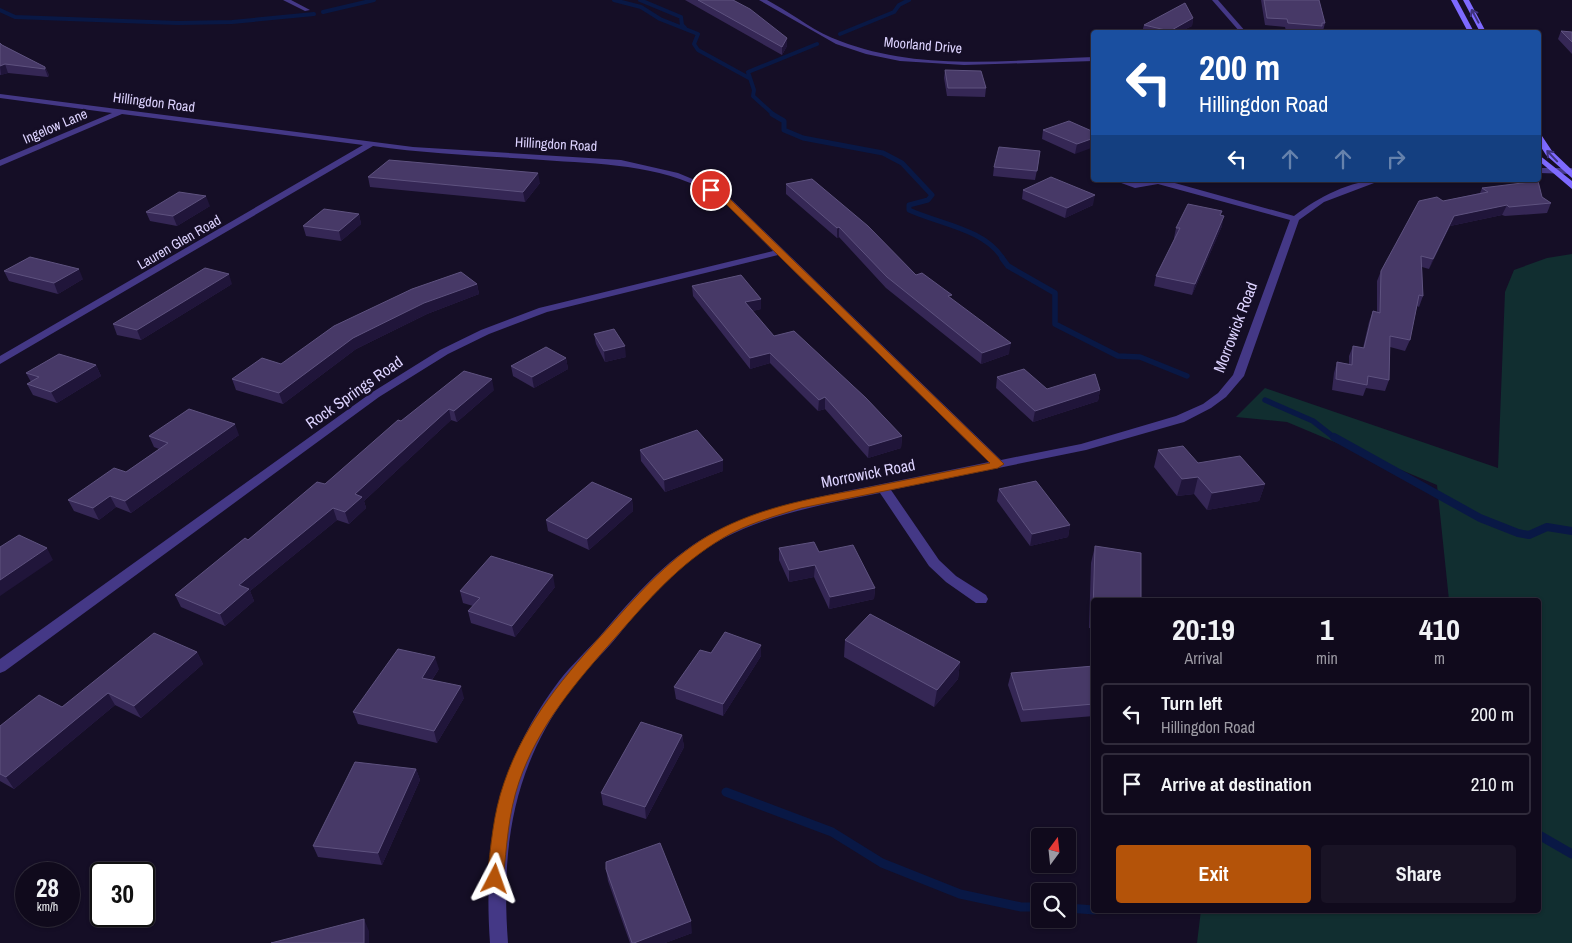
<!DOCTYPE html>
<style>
body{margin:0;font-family:"Archivo Narrow",sans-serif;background:#191325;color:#f1f3f6;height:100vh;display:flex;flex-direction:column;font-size:19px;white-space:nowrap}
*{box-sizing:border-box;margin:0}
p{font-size:16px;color:#9c9aa3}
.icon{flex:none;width:28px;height:28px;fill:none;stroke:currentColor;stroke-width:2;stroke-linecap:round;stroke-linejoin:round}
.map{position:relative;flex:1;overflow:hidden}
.drawer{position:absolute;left:1091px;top:598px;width:450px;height:315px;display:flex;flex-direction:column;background:#100a1c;border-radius:5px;box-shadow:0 1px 4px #0004,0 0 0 1px #302b3b}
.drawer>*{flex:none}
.top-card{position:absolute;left:1091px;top:30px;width:450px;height:152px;border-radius:5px;box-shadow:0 1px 4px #0004,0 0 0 1px #302b3b;background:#1a4fa0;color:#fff;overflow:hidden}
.needle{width:32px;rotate:15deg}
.tools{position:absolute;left:1031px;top:828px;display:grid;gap:10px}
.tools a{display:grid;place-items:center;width:45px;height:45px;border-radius:5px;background:#100a1c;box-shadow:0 1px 4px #0004,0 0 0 1px #302b3b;font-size:25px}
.speed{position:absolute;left:15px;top:862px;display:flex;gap:10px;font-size:25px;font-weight:700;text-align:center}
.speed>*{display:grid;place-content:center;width:65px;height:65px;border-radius:50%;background:#100a1c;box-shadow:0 1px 4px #0004,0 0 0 1px #302b3b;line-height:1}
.speed small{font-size:12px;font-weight:400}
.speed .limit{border:2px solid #111;border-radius:8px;background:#fff;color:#111}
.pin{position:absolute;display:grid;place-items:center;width:42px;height:42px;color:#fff;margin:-21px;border:2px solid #fff;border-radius:50%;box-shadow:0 1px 5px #0007}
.me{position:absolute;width:55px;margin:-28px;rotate:4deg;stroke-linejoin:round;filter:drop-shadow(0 0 4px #0008)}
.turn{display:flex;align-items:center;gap:18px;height:105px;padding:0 25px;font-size:22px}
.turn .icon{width:65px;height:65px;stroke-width:2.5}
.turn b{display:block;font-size:35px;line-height:42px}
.lanes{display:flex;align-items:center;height:48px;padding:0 25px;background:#0003;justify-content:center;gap:25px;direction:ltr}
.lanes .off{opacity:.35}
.eta{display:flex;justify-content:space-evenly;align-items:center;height:85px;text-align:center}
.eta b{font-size:30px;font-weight:700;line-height:35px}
.button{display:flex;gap:10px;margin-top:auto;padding:10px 25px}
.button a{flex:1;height:58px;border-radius:5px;background:#b45309;color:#fff;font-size:20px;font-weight:700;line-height:58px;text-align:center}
.button a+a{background:#191325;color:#f1f3f6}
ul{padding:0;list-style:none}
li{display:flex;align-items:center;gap:15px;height:62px;margin:0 10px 8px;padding:0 15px;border:2px solid #302b3b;border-radius:5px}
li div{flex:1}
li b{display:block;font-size:19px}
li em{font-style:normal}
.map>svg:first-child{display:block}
.green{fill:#112e30}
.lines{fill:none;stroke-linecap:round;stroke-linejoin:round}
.stream-far4{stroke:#091845;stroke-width:4}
.stream-far3{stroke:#091845;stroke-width:5}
.stream-far2{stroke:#091845;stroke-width:5.5}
.stream-far1{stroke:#091845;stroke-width:8}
.stream{stroke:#091845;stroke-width:9}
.minor{fill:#443886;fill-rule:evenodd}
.secondary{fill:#7e6aff;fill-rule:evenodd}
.wall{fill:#352755}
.shaded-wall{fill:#20153a}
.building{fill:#473967;stroke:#5e527f}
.oneway{stroke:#3f337d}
.route{fill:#b45309;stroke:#753606}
.labels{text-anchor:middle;stroke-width:5;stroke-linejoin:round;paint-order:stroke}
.far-street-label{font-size:14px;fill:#ddd3ff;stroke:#150e26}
.street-label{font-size:16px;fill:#ddd3ff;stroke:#150e26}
</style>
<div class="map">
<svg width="1572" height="943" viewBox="0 0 1572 943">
<rect width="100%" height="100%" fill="#150e26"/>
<path class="green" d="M1572 254V943H1197L1201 910H1539V600H1449L1437 485 1287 422 1236 417 1265 388 1498 468 1505 292 1514 270 1547 258Z"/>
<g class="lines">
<path class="stream-far4" d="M614 0 641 7 660 19 698 34 694 44 698 50 749 78
M640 0 681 17 682 25 685 28
M0 10 15 17 178 23 232 22 314 14
M323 12 374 0
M840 34 894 12 899 5 909 0
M774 115 753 96 754 90 748 72 817 44"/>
<path class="stream-far3" d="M772 114 784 121V130L803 138 883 153 902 163 932 195 928 200 909 205V210C939 224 985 229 1003 259"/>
<path class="stream-far2" d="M1002 258 1008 266 1055 293V324L1118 356 1140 357 1187 376
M1265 400 1313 421 1336 439"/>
<path class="stream-far1" d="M1334 437 1480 518 1518 533 1529 535 1547 527 1572 531"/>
<path class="stream" d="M726 792 832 832 882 863 960 894 1021 907H1040
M1539 835 1572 854
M1068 908 1094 910"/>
<path class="minor" d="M283 0H291L310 10 305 11Z
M759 0H767L774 4C796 16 816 33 840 41 920 72 1011 60 1094 57V61L964 65 900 61 866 54 836 44Z
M1212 0H1218L1246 32H1240Z
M0 94 413 147 621 160 678 173 714 188 732 200 1001 460 1081 444 1176 416 1203 404 1218 393 1233 375 1290 220 1158 184 1135 188 1113 180 1135 182 1164 180 1294 216C1319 197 1350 180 1382 180L1324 202 1299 220 1244 376 1226 397 1211 408 1184 422 1086 450 891 490 939 560 956 576 986 595 988 599 986 603H976L946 582 929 566 880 493C826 504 773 513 724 538 678 562 648 599 616 638 601 656 583 672 569 692 512 770 501 848 508 943H490C483 845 498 761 559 681 573 663 591 647 606 629 643 586 678 547 731 524 773 506 817 497 862 488 905 479 947 471 989 462L778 255 547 312 489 334 448 354 379 397 5 671 0 673V659L371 393 440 350 481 330 539 308 773 251C753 231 734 207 709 192 659 164 598 164 543 160 486 156 429 154 373 146L0 364V356L363 145 122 114 0 166V160L112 113 0 98Z
M1539 168H1572V174L1539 173Z"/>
<path class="secondary" d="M1451 0H1457L1474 32H1468Z
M1463 0H1469L1486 32H1480Z
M1539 136H1542L1552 151 1572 170V178L1546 155 1539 144Z
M1539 155 1572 181V189L1539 161Z"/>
</g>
<path class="wall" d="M685 0H733L787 38V46L782 55Z
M1261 0H1319L1325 23 1323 31H1321V32H1301L1286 31 1285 27 1265 25Z
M1193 18 1192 26 1179 32H1142L1144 25Z
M1561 31 1572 32V54L1558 39Z
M0 43 2 45 45 67 49 75 48 77 8 73 0 75Z
M945 70 986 88 985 97 947 96 944 78Z
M1043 130 1094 132 1075 154 1042 139Z
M1039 160 1035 180 993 176 994 167Z
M368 177 540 183 525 202 370 187Z
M1255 180H1266L1263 182Z
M786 184 951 299 1009 354 981 364 886 288 839 237 837 238 786 194Z
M1482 188 1542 197 1551 203 1547 213 1505 216 1502 215 1450 226 1429 269 1422 267 1423 296 1419 307 1417 306 1410 340 1405 351 1390 347 1389 380 1385 391 1366 388 1363 396 1332 390 1334 373 1337 362 1349 364V356L1353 346 1363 348 1369 322 1373 311 1377 312V281L1381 271 1443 201 1480 193Z
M1023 190 1093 205 1065 218 1022 199Z
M210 206 177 226 150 221 146 212Z
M359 214 361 224 341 241 306 236 303 226Z
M1221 216 1222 226 1192 295 1154 286 1156 276 1175 238H1174L1176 228Z
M4 271 83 279 58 294 9 281Z
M232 284 141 340 117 335 113 324Z
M477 284 479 294 427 314 356 349 283 404 236 390 232 379 281 364Z
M692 286 761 309 752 311 774 336 902 436 901 448 868 458 825 409 818 411 770 363 750 369 693 296Z
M594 334 626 357 605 362 596 344Z
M566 358 568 369 534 388 513 376 511 366Z
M96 365 101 376 57 403 33 395 27 384 31 382 26 373Z
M997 377 1047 389 1100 390 1098 401 1033 422 996 388Z
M494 390 457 422 451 420 364 501 366 508 349 524 337 520 250 591 254 601 225 626 181 607 175 595 325 484 401 421Z
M239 435 131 513 116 507 99 520 74 511 68 500 126 472 159 449 154 447 149 436Z
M640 450 723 471 665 492 641 461Z
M1158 450 1265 484 1259 501 1207 510 1194 494 1177 496 1154 467Z
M999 489 1070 525 1068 537 1030 546 997 501Z
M632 499 633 511 589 550 548 531 546 520Z
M1095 546 1094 600V628H1089L1091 563Z
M779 548 819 552 875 588 874 599 829 609 814 577 789 582 779 560Z
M555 587 515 637 471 623 468 611 473 606 463 603 460 591Z
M845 640 960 662 958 679 934 707 844 657Z
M197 652 203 664 141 718 115 705 14 789 0 781V726L62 707Z
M711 653 761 656 723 716 676 699 674 687Z
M1094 666V716L1021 722 1008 685 1011 673Z
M439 669 432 680 464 698 437 743 358 724 353 712Z
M682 735 684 747 646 819 603 805 601 793Z
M416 769 420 780 382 865 318 857 313 846Z
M606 869 692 933 665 943H630L608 881Z"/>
<path class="shaded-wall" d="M1193 18 1192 26 1179 32H1169L1170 31Z
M787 38V46L782 55V47Z
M5 64 8 73 1 75 0 66Z
M45 67 49 75 48 77 45 69Z
M1094 138V147L1075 154 1077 144Z
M538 173 540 183 525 202 523 192Z
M1095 195 1093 205 1065 218 1067 208Z
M206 196 210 206 177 226 173 216Z
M1507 205 1502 215 1450 226 1429 269 1433 259 1454 216Z
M359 214 361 224 341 241 339 231Z
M1224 216 1222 226 1192 295 1195 284Z
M839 227V237L837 238V228Z
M79 269 83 279 58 294 54 283Z
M229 274 232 284 141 340 137 330Z
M477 284 479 294 427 314 356 349 283 404 279 393 353 338 424 303Z
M761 299V309L745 313V302Z
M1011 343 1009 354 981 364 982 353Z
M625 346 626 357 605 362 604 351Z
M770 353V363L750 369V358Z
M566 358 568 369 534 388 532 377Z
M96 365 101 376 57 403 51 392Z
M492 379 494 390 457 422 454 411Z
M1100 390 1098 401 1033 422 1035 411Z
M825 397V409L818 411 819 400Z
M449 409 451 420 364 501 366 508 349 524 345 512 355 494Z
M235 424 239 435 131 513 125 501Z
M902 436 901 448 868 458 869 446Z
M723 460V471L665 492 664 480Z
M1198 477 1194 494 1177 496 1182 479Z
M1265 484 1259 501 1207 510 1212 493Z
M110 496 116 507 99 520 93 508Z
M632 499 633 511 589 550 587 539Z
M333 508 337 520 250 591 254 601 225 626 220 614 239 585Z
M1070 525 1068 537 1030 546 1032 534Z
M47 548 53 560 0 596V580Z
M815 565 814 577 789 582V570Z
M553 575 555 587 515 637 512 626Z
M875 588 874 599 829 609 830 597Z
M761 645V656L723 716V704Z
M197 652 203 664 141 718 134 706Z
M435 657 439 669 425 690 422 678Z
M960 662 958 679 934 707 937 690Z
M461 686 464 698 437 743 434 731Z
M108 693 115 705 14 789 6 777Z
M682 735 684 747 646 819 645 807Z
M416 769 420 780 382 865 378 853Z
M364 919 369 931V943H364Z
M691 921 692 933 665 943H634Z"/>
<path class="building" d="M698 0H733L750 9 787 38 782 47Z
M1264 0H1319L1325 23H1322V26L1288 23 1287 19 1267 18Z
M1185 3 1193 18 1170 31 1144 25Z
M1561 31 1572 32V42Z
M0 43 2 45 45 67V69L5 64 0 66Z
M945 70 981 71 986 88H948Z
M1069 121 1094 132V138L1077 144 1043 130Z
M999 147 1040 151 1037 171 994 167Z
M389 160 538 173 523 192 368 177Z
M1051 177 1095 195 1067 208 1023 190Z
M812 179 868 226 916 275 922 273 952 295 948 296 1011 343 982 353 887 277 839 227 837 228 786 184Z
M1538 181 1542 197 1551 203 1509 207 1507 205 1454 216 1433 259 1421 256 1423 296 1419 295 1410 340 1390 336 1389 380 1368 376 1367 385 1336 379 1337 362 1352 365 1353 346 1364 348 1373 311 1380 313 1381 271 1419 201 1437 197 1443 201 1488 192 1482 188Z
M179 192 206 196 173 216 146 212Z
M1188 204 1222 211 1220 215 1224 216 1195 284 1156 276 1180 228H1176Z
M324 209 359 214 339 231 303 226Z
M30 257 79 269 54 283 4 271Z
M205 268 229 274 137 330 113 324Z
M461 272 477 284 424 303 353 338 279 393 232 379 262 358 281 364 334 326 412 289Z
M741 275 761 299 745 302 774 336 794 331 866 398 902 436 869 446 825 397 819 400 770 353 750 358 692 286Z
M614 329 625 346 604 351 594 334Z
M546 347 566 358 532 377 511 366Z
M59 354 96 365 51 392 27 384 39 377 26 373Z
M1024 369 1047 389 1095 374 1100 390 1035 411 997 377Z
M464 371 492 379 454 411 449 409 355 494 362 497 345 512 333 508 239 585 249 589 220 614 175 595 245 538 248 540 317 482 325 484 398 420 401 421Z
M189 409 235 424 125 501 110 496 93 508 68 500 114 468 126 472 168 443 149 436Z
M697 430 723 460 664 480 640 450Z
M1183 446 1198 463 1240 456 1265 484 1212 493 1198 477 1182 479 1158 450Z
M1036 481 1070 525 1032 534 999 489Z
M592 482 632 499 587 539 546 520Z
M19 535 47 548 0 580V547Z
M814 542 819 552 853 545 875 588 830 597 815 565 789 570 779 548Z
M1095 546 1141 553V600H1094L1093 610Z
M491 556 553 575 512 626 468 611 480 598 460 591Z
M870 614 960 662 937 690 845 640Z
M725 632 761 645 723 704 674 687 700 650 711 653Z
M154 633 197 652 134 706 108 693 6 777 0 774V726L39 695 62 707Z
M398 649 435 657 422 678 461 686 434 731 353 712Z
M1094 666V704L1023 710 1011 673Z
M641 722 682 735 645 807 601 793Z
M355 762 416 769 378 853 313 846Z
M660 843 691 921 634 943H632L606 869V862Z
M364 919V943H271Z"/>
<defs><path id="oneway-shaft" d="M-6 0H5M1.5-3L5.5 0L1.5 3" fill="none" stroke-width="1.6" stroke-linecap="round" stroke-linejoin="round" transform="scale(1.25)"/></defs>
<g class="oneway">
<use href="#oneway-shaft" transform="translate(1475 16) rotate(-118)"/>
<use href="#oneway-shaft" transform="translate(1552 156) rotate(-134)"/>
</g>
<path class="route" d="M708 188H714L731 200 1004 464 998 468 801 508C775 516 746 524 723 538 679 564 648 600 615 638 576 682 538 726 519 782 508 814 507 846 503 879L501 884 495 887 489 884 487 879C491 846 493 814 504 783 525 721 566 674 609 627 641 591 672 555 715 532 759 508 808 499 856 490 901 481 945 472 990 463L726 204 708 192Z"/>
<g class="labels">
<g class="far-street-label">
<text transform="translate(923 45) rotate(5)" y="5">Moorland Drive</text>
<text transform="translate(154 102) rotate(7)" y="5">Hillingdon Road</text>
<text transform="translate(55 126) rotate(-23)" y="5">Ingelow Lane</text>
<text transform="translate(556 144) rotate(3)" y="5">Hillingdon Road</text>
<text transform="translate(179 242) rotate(-30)" y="5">Lauren Glen Road</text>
</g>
<g class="street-label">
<text transform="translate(1235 327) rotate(-69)" y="6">Morrowick Road</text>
<text transform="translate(354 392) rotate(-35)" y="6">Rock Springs Road</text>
<text transform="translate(868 473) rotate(-11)" y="6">Morrowick Road</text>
</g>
</g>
</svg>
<div class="tools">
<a><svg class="needle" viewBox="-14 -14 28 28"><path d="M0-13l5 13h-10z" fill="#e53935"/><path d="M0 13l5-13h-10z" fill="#9c9aa3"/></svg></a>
<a><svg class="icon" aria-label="search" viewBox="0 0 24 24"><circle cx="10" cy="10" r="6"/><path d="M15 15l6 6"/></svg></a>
</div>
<div class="speed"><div>28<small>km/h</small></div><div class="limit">30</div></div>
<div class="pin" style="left:711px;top:190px;background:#d93025"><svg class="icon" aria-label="arrive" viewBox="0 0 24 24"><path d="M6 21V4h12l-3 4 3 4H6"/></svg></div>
<svg class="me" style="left:495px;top:879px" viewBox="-20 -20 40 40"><path d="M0-17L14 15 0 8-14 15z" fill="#b45309" stroke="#fff" stroke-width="4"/></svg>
<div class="top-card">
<div class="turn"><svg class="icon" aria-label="left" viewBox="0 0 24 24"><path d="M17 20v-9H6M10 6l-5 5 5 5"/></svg><div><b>200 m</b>Hillingdon Road</div></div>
<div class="lanes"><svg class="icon" aria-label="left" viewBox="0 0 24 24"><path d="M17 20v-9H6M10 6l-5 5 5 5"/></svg><svg class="icon off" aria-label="ahead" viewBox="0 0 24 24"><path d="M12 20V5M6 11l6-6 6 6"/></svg><svg class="icon off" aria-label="ahead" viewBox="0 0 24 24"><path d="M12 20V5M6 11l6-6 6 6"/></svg><svg class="icon off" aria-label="right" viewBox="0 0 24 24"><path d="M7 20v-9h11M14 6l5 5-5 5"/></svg></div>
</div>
<section class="drawer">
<div class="eta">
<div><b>20:19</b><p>Arrival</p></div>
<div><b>1</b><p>min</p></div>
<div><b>410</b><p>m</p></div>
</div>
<ul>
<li><svg class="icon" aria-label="left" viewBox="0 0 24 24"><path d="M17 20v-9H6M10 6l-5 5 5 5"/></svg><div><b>Turn left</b><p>Hillingdon Road</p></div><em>200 m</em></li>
<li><svg class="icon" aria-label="arrive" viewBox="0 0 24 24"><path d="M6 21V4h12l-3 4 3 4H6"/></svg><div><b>Arrive at destination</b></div><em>210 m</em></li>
</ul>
<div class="button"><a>Exit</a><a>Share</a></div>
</section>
</div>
